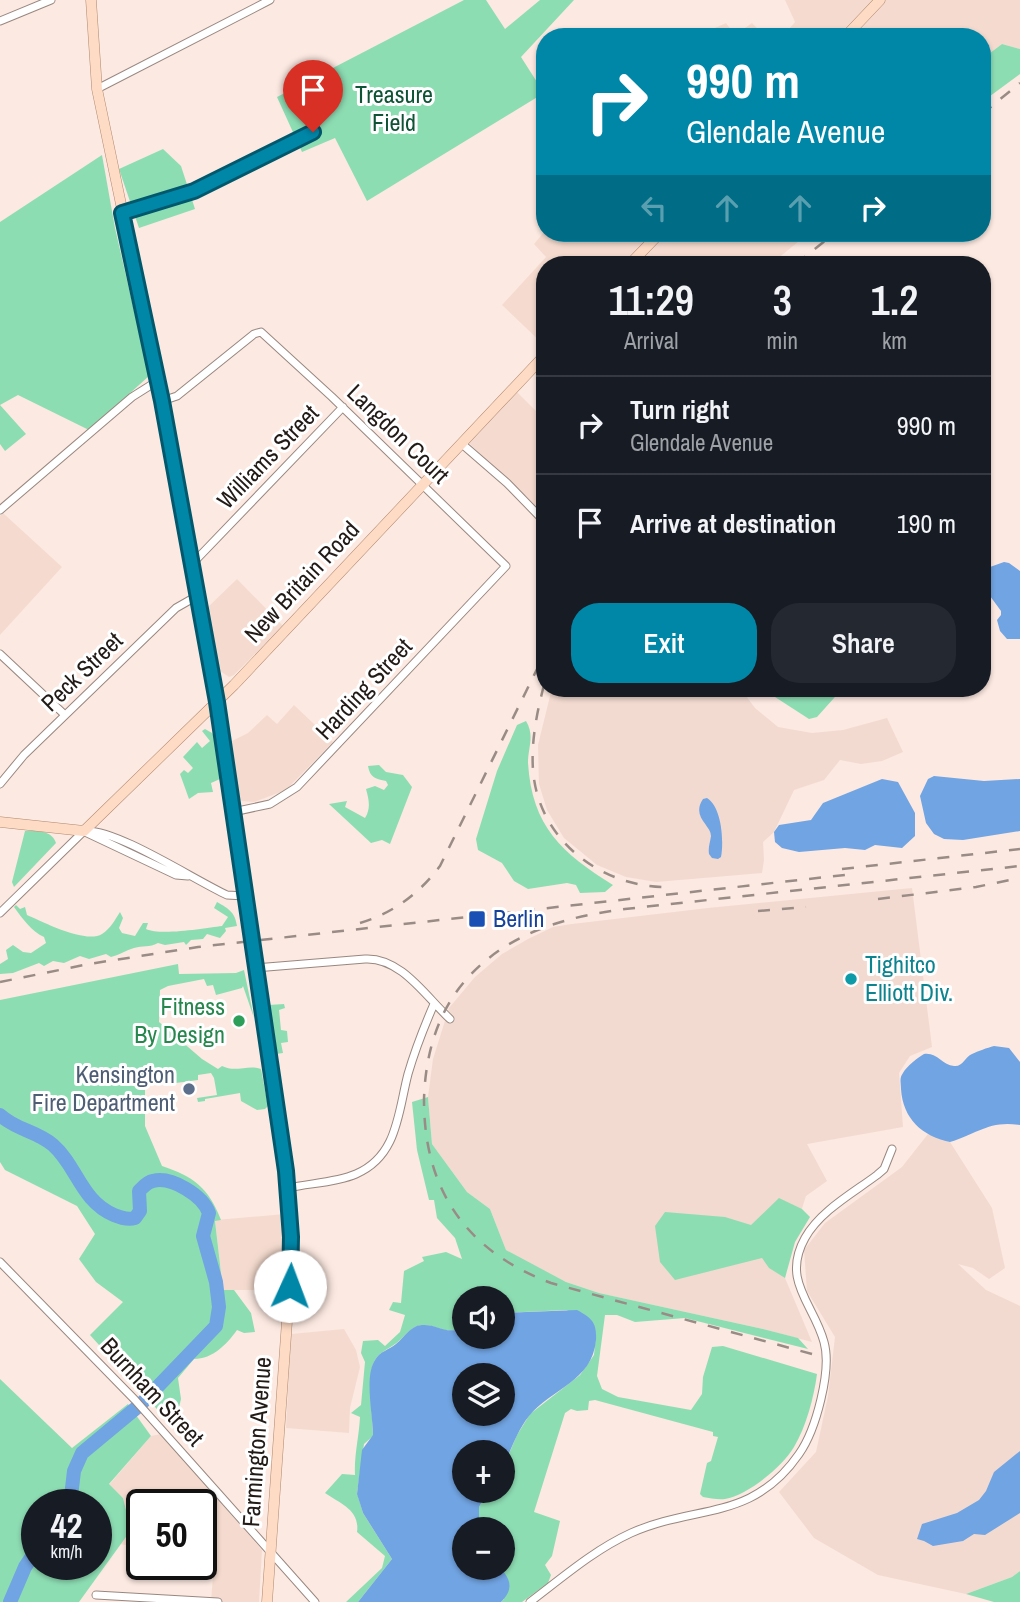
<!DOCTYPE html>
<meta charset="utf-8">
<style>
body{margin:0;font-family:"Archivo Narrow",sans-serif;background:#242831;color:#f1f3f6;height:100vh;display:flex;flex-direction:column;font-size:26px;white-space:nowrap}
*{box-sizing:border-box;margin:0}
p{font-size:23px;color:#9ea1a6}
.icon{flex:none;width:38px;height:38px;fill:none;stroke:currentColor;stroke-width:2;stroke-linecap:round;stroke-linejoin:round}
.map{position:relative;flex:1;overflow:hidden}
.details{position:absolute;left:536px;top:256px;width:455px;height:441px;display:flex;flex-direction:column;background:#171b24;border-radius:28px;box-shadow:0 2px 5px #0004}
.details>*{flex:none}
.hud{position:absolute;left:536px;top:28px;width:455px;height:214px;border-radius:28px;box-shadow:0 2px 5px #0004;background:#0087a8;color:#fff;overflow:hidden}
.buttons{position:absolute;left:452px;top:1286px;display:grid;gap:14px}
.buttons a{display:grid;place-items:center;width:63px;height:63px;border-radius:50%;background:#171b24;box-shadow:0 2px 5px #0004;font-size:35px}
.speed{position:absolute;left:21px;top:1489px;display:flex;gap:14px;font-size:35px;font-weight:700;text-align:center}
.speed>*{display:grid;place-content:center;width:91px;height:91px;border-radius:50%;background:#171b24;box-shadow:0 2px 5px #0004;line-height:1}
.speed small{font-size:18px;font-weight:400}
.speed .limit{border:4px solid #111;border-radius:10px;background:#fff;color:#111}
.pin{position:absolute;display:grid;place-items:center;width:60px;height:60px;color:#fff;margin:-72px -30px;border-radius:50% 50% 50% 0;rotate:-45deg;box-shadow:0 0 7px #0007}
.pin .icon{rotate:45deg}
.me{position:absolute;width:77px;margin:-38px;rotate:2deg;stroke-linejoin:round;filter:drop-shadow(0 0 5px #0008)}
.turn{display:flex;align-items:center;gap:24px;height:147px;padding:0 35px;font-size:32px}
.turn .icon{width:91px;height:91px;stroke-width:2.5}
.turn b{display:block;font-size:49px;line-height:60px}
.lanes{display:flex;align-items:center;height:66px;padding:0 35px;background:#0003;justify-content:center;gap:35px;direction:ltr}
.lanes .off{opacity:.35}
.eta{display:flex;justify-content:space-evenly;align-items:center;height:119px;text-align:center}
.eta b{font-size:42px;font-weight:600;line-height:49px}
.primary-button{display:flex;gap:14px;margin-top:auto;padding:14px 35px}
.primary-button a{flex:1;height:80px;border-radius:28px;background:#0087a8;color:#fff;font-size:28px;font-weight:600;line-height:80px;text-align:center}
.primary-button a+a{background:#242831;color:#f1f3f6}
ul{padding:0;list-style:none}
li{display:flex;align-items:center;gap:21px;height:98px;padding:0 35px;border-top:2px solid #363941}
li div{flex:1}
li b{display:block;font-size:26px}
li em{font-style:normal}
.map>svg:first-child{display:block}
.built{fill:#f5dbcf}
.industrial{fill:#f2dad0}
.green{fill:#8dddb3;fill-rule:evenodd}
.water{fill:#71a4e2;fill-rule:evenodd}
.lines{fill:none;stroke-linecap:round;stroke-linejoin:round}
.river{stroke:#71a4e2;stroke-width:14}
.minor-casing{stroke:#988780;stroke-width:9}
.major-casing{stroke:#b0886f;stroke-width:11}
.minor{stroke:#fff;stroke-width:7}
.major{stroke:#fedbc5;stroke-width:10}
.rail{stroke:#998c86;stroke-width:2.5;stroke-dasharray:12 12;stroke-linecap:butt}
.route-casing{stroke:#00586d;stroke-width:18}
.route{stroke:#0087a8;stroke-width:12}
.transit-dot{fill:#1a4fb4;stroke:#fff;stroke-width:2.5}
.culture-dot{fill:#0f9aa8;stroke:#fff;stroke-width:2.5}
.leisure-dot{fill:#2e9e5b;stroke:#fff;stroke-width:2.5}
.service-dot{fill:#5c6f8a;stroke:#fff;stroke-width:2.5}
.labels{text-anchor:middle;stroke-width:6;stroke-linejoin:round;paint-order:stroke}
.park-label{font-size:24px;fill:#0e5336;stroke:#fff}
.street-label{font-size:24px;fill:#211a17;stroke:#fff}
.transit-label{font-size:24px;fill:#164399;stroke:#fff;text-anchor:start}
.culture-label{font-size:24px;fill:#0d838f;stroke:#fff;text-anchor:start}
.leisure-label{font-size:24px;fill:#27864d;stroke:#fff;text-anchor:end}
.service-label{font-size:24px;fill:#4e5e75;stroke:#fff;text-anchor:end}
</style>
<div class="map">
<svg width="1020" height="1602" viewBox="0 0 1020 1602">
<rect width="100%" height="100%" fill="#fce9e1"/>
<path class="built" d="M785 0H1020V49L1002 44 982 59V37H782L795 22Z
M726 23 735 35 752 23 766 37H695Z
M544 232 655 233 624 264H544V345L502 305 546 257 534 244Z
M666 233H809L771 264H636Z
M517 392 544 419V518L469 443Z
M3 513 62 567 0 635V516Z
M237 579 283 626 234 675 229 677 217 669 207 608Z
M294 705 333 742 286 790 254 802 242 801 239 799 230 742 248 733 267 715 277 724Z
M285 1214 282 1290H223L215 1220Z
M344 1329 356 1350 360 1367 350 1408 349 1433 286 1428 291 1334Z
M161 1434 262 1550 259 1602H211L214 1562 201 1559V1505H142V1548L120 1544 131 1530 123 1498 109 1485 151 1436Z"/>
<path class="industrial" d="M552 688H740L755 708 778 727 812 733 843 730 887 718 903 752 882 761 861 764 840 760 824 780 794 790 774 832 763 842 764 860 762 873 656 882 626 877 597 865 564 838 547 810 539 784 538 745Z
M912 888 932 1047 910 1056 899 1073 903 1127 807 1144 827 1181 806 1196 790 1245 785 1278 812 1342 763 1329 599 1293 566 1282 531 1265 506 1250 490 1209 467 1192 432 1144 428 1097 433 1059 449 1008 475 977 502 954 528 939 553 927 572 924 708 908Z
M928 1134 950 1142 992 1208 1005 1268 989 1279 973 1268 958 1264 986 1290 1020 1306V1571L1012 1577 966 1594 878 1575 814 1538 779 1492 816 1452 828 1396 835 1337 807 1291 804 1250 825 1223 902 1167Z"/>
<path class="green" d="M464 0H486L505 29 540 0H574L521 57 544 93 367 201 335 138 302 152 277 97Z
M1002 44 1020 49V74L982 102V59Z
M163 149 181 166 195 209 139 228 119 169Z
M102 155 115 228 149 376 89 430 18 395 0 405V222Z
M0 405 26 434 5 451 0 444Z
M770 688H843L817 717 809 719 775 697Z
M526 721C535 736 528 747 528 763 532 827 562 853 613 885L605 892 580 893 576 885 567 883 528 889 514 881 502 863 478 850 476 839 497 771 517 725Z
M205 729 212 733 215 738 220 779 211 783 213 792 198 793 189 799 180 774 184 770 188 773 193 768 183 757 197 742 202 748 210 741 202 731Z
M379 765 386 772 403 775 412 787 390 844 382 840 371 843 329 804 347 801 345 807 365 818C371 808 369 800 366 789L375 786 384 790 388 785 386 781C376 779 370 778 368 766Z
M25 831C37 831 52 830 56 843L14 887 12 882Z
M217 902C229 909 235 912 237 926L225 928 226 931 220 938 207 934 203 939 191 940 186 945 184 942 165 945 158 943C149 948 143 945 134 948 126 950 120 955 111 957L106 954 89 959 80 956 64 963 53 961 44 966 39 963 13 973 0 974V964L8 959 6 950 13 945 23 952 31 953 46 943 44 937C32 932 22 918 14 907L16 905 20 909 25 907 27 915C43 922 86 944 102 934 110 929 115 920 120 912L123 918 119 928 122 933 135 936 143 923H148L146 929C161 936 205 928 222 926L228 917 214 908Z
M178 964 179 974 236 973 244 970 254 1018 243 986 242 988 216 995 213 985 207 986 204 979 168 986 160 990 159 1022 202 1059 218 1069 222 1066C236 1073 248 1064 261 1069L268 1106 265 1109 257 1110 241 1101 240 1093 205 1099V1101L198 1102 197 1098 217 1095 214 1078 211 1073 198 1075V1080L176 1083 175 1080 145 1083V1126L162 1166C193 1176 209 1188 221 1220L215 1221 223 1290H234L251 1313 255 1332 244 1333 237 1330C227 1344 213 1359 194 1359L178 1378 181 1399 174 1428 90 1335 123 1302 96 1282 79 1259 95 1234 77 1206 5 1170 0 1162V1000Z
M284 1004 285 1008 279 1010 281 1030 287 1031 288 1042 281 1043 283 1053 276 1054 269 1005Z
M428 1097 432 1144 467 1192 490 1209 506 1250 566 1282 599 1293 763 1329 798 1338 808 1349 685 1318 635 1322 617 1315H605L597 1376 602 1389 618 1397 691 1410 702 1394 703 1377 712 1347 723 1346 817 1374C814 1397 806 1427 794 1447 782 1467 748 1495 725 1499 718 1500 710 1498 703 1497L700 1494 707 1463 711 1461 718 1437 713 1436V1432L595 1400 589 1401 588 1410 577 1411 571 1409 565 1413 534 1512 560 1521 552 1556 545 1565 551 1575 548 1583 522 1602H501L504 1599 503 1571 500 1568H502V1530L479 1529V1507L488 1491H502V1470L517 1435 530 1414 580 1375 594 1355 596 1334 567 1310 502 1313V1298H464V1327C446 1336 439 1325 422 1325 413 1325 406 1335 400 1340 392 1348 381 1350 375 1360 366 1373 373 1419 373 1436L364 1444 357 1493 363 1513 392 1559 358 1602H346L382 1568 385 1556 357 1532C360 1510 341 1504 325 1493L342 1474 355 1475C354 1455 359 1437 360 1417L351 1413 361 1405 365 1362 361 1353 363 1341 378 1340 385 1346 400 1332 405 1315 389 1310 393 1302 401 1303 404 1271 424 1261 422 1257 446 1252 462 1259 455 1238 437 1218 434 1200H429L417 1150 412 1102Z
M779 1198 802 1209 810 1217 795 1242 785 1278 769 1268 762 1258 675 1280 660 1262 655 1226 665 1212 725 1217 751 1225Z
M0 1379 72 1448 128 1404 151 1436 109 1484 123 1498 131 1530 79 1602H0ZM37 1505H96V1564H37Z
M1020 1571V1602H994L966 1594 1012 1577Z"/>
<path class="water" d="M1004 562 1009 563 1020 571V639H1007L1000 631 997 620 1001 615V611L982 585V565L990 567Z
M934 776 984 781 1020 779V831L963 840 944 839 934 834 926 823 920 796 928 779Z
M882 779 898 782 915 813V836L902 848 875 845 865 850 845 848 799 852 782 848 775 842 774 832 779 825 811 820 823 803Z
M707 798C722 807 724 842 721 857L718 859 712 858 709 854C708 847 710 843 711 836 711 825 691 817 703 799Z
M994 1046 1009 1048 1020 1062V1125C989 1120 977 1134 950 1142 922 1136 903 1119 901 1089 901 1083 899 1078 903 1073 907 1066 917 1058 924 1054 937 1052 942 1065 954 1066 963 1067 965 1057 972 1054 978 1051 987 1048 994 1046Z
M577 1310C592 1318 597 1323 596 1340 592 1382 552 1388 529 1416 517 1431 510 1452 502 1470V1452H464V1491H488L479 1507V1529L464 1530V1568H500C512 1580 513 1590 501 1602H358L392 1559 363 1513 357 1494 362 1450 373 1435C373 1416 364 1376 375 1360 380 1351 389 1350 396 1344 404 1338 411 1325 422 1325 439 1324 446 1336 464 1327V1337H502V1313ZM464 1376H502V1414H464Z
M1020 1451V1513L985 1535 974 1534 963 1541 933 1546 924 1541 917 1539 922 1524 957 1513 979 1500 986 1491 994 1472Z"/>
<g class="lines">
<path class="river" d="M0 1115C16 1130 37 1131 53 1145 77 1166 81 1201 114 1215 121 1218 127 1220 135 1218L140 1211 139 1191C143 1187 147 1182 153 1181 172 1176 203 1196 209 1213L203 1236 216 1282 219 1307 216 1326 141 1404 82 1453 74 1471 70 1505
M10 1602 25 1567 37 1549"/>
<defs>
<path id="minor" d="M0 21 51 0
M97 89 270 0
M122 213 194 191 313 132
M162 401 177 396 254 334 261 332 332 397 506 566 297 787 270 804 233 812
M462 444 507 483 544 521
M0 510 132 397 151 385 158 383
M192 564 343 407
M0 654 65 715
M0 784 24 755 176 608 197 596
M85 831C115 828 196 881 227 895L245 896
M85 832 176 875 188 876
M0 913 84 831
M255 968 365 959C401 957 426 997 450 1019
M288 1188C310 1183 335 1183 356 1174 398 1156 398 1112 408 1074 415 1050 424 1027 434 1004
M0 1262 135 1400 315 1602
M96 1595 218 1602
M530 1602C563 1577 594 1550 631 1533 696 1504 752 1522 799 1454 816 1430 832 1370 824 1342 814 1304 781 1281 805 1238 820 1211 853 1193 877 1175L884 1169 892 1149"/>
<path id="major" d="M91 0 97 89 162 401 217 702 288 1193 290 1279 267 1602
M845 37 880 0
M630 264 660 233
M0 822 84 831 234 685 544 356"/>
</defs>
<use href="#minor" class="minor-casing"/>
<use href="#major" class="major-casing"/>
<use href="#minor" class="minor"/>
<use href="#major" class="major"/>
<path class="rail" d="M982 114 1020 83
M796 264 835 233
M544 685C537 712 531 741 533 770 538 838 598 886 665 887
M842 869 1020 849
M878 899 976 887 1020 878
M758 911 806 907
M360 923C393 913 419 894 440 866L544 655
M0 982 89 964 198 947 853 874
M812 1354 551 1283C466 1251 424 1190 424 1100 425 1058 436 1015 464 982 506 933 564 917 625 909L1020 866"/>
</g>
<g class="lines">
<defs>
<path id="route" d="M290 1286 291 1237 286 1171 217 702 162 401 122 213 194 191 313 132"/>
</defs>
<use href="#route" class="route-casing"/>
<use href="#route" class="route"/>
</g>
<rect class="transit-dot" x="468" y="910" width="18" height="18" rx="3.5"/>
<circle class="culture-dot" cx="851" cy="979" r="7"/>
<circle class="leisure-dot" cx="239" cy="1021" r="7"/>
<circle class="service-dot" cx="189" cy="1089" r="7"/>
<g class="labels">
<g class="park-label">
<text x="394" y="103">Treasure<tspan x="394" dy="28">Field</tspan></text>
</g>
<g class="street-label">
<text transform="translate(398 434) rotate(44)" y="8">Langdon Court</text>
<text transform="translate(268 457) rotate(-46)" y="8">Williams Street</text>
<text transform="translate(302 582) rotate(-47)" y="8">New Britain Road</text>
<text transform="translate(82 672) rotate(-44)" y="8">Peck Street</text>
<text transform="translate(364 689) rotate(-47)" y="8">Harding Street</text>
<text transform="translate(152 1392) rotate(47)" y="8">Burnham Street</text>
<text transform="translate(257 1442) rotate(-86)" y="8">Farmington Avenue</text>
</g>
<g class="transit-label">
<text x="493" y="927">Berlin</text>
</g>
<g class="culture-label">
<text x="865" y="973">Tighitco<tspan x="865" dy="28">Elliott Div.</tspan></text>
</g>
<g class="leisure-label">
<text x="225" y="1015">Fitness<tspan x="225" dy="28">By Design</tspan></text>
</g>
<g class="service-label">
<text x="175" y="1083">Kensington<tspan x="175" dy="28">Fire Department</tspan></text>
</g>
</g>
</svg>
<div class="buttons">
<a><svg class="icon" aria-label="sound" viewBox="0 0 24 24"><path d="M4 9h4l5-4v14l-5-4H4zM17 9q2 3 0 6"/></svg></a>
<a><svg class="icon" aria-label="layers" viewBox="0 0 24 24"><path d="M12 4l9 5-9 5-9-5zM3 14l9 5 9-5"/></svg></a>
<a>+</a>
<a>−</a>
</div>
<div class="speed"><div>42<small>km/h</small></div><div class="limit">50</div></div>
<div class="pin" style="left:313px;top:132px;background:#d93025"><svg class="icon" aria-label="arrive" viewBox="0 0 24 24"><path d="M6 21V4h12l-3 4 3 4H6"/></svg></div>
<svg class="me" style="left:290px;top:1286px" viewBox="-20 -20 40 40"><circle r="19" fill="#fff"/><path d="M0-13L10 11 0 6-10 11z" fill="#0087a8"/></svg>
<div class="hud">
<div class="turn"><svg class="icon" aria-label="right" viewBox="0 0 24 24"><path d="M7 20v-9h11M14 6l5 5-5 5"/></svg><div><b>990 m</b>Glendale Avenue</div></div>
<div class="lanes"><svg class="icon off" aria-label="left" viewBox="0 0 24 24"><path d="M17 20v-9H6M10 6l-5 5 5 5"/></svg><svg class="icon off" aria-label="ahead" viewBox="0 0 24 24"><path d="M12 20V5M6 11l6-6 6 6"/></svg><svg class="icon off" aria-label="ahead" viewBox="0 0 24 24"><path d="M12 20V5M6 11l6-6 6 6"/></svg><svg class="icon" aria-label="right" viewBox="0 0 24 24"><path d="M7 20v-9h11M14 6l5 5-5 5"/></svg></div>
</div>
<section class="details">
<div class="eta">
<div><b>11:29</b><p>Arrival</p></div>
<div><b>3</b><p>min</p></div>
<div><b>1.2</b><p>km</p></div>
</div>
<ul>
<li><svg class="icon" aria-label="right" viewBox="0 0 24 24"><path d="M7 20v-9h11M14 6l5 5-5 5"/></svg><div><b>Turn right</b><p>Glendale Avenue</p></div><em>990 m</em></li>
<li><svg class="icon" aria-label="arrive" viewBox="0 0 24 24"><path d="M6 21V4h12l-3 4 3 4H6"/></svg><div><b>Arrive at destination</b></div><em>190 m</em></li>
</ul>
<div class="primary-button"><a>Exit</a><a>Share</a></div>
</section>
</div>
